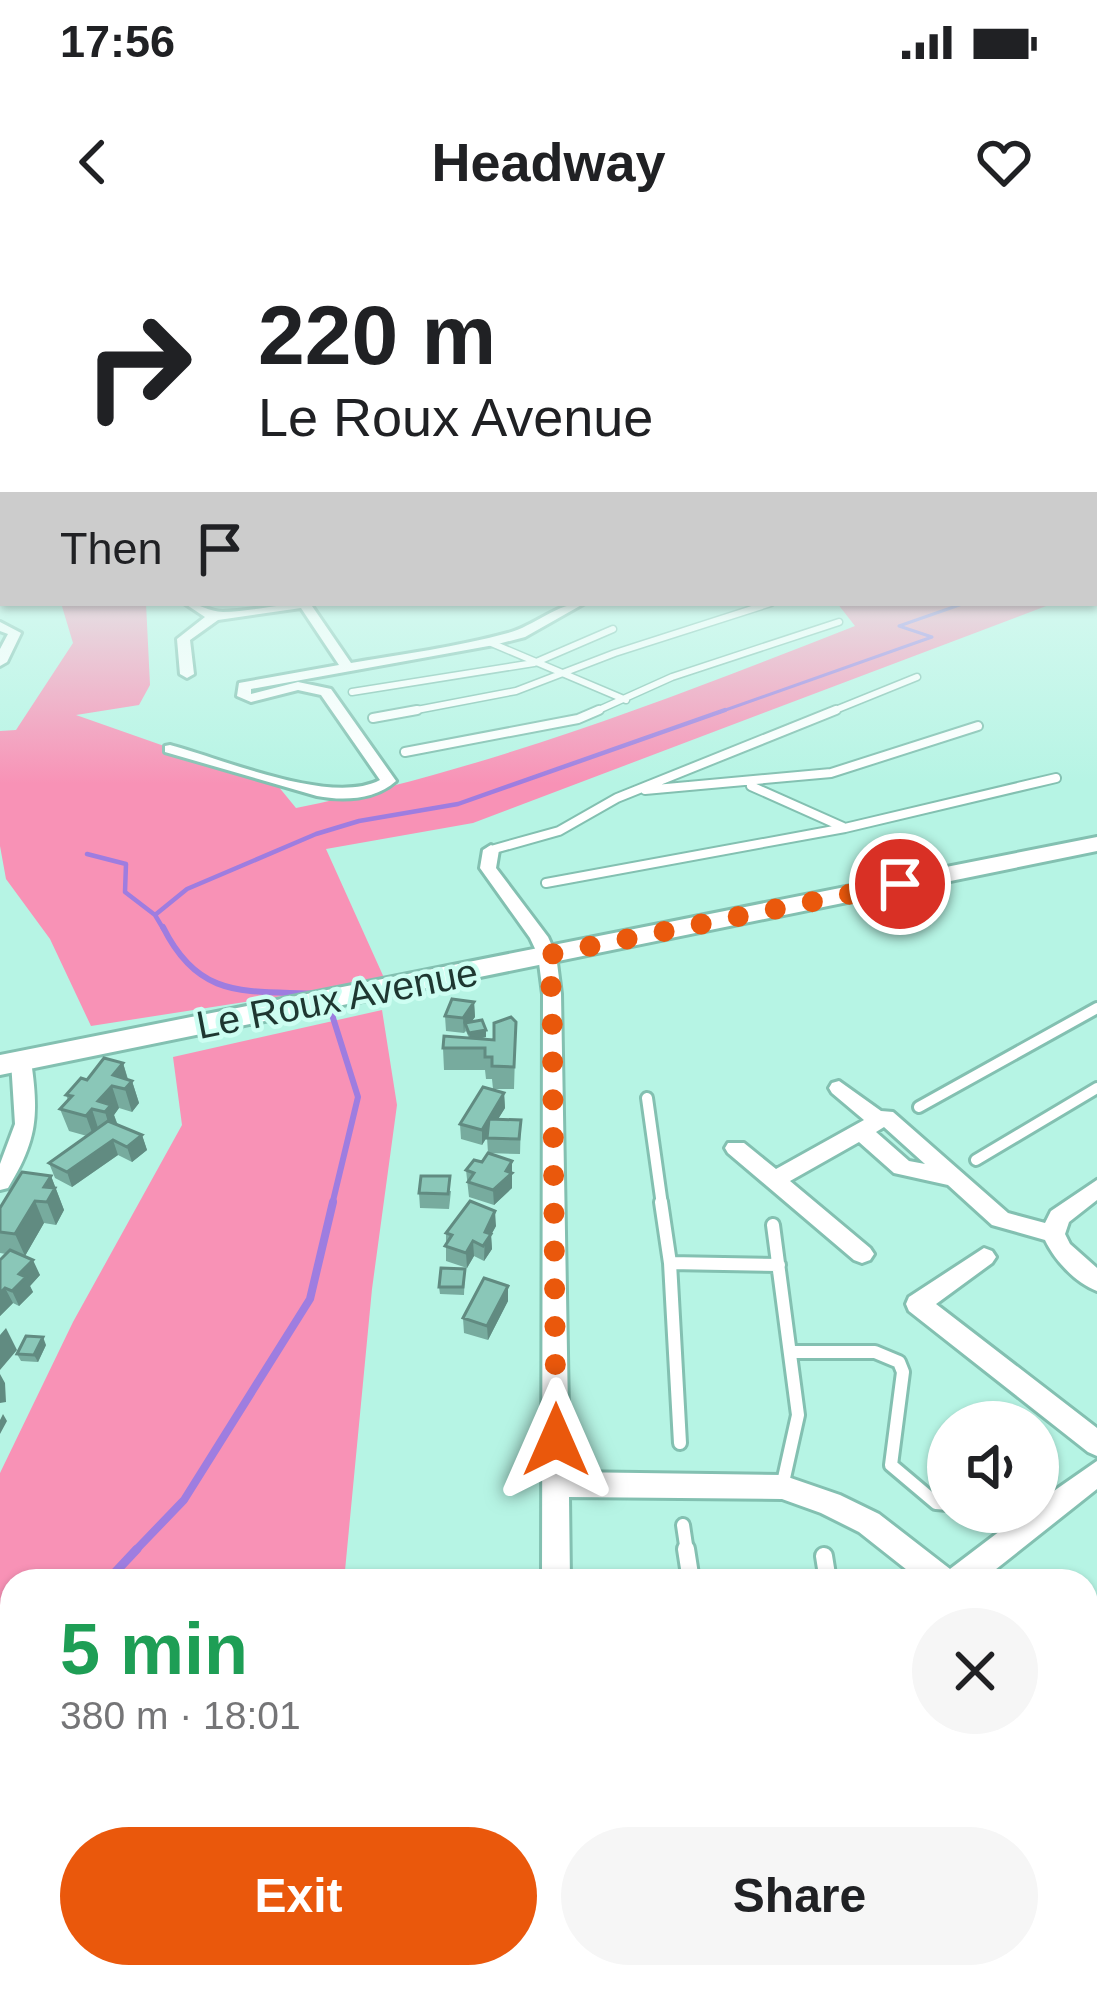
<!DOCTYPE html>
<meta charset="utf-8">
<style>
body{margin:0;font-family:Arial,sans-serif;background:#f6f6f6;color:#202124;height:100vh;display:flex;flex-direction:column;font-size:45px;white-space:nowrap}
*{box-sizing:border-box;margin:0}
p{font-size:39px;color:#757577}
.icon{flex:none;width:66px;height:66px;fill:none;stroke:currentColor;stroke-width:2;stroke-linecap:round;stroke-linejoin:round}
.map{position:relative;flex:1;overflow:hidden}
.sheet{position:absolute;left:0px;top:1329px;width:1098px;height:420px;display:flex;flex-direction:column;background:#fff;border-radius:36px 36px 0 0;box-shadow:0 3px 9px #0004}
.sheet>*{flex:none}
.banner{position:absolute;left:0px;top:0px;width:1098px;height:366px;box-shadow:0 3px 9px #0004;background:#fff;color:#202124;overflow:hidden}
.fabs{position:absolute;left:927px;top:1161px;display:grid;gap:24px}
.fabs a{display:grid;place-items:center;width:132px;height:132px;border-radius:50%;background:#fff;box-shadow:0 3px 9px #0004;font-size:60px}
.pin{position:absolute;display:grid;place-items:center;width:102px;height:102px;color:#fff;margin:-51px;border:6px solid #fff;border-radius:50%;box-shadow:0 3px 12px #0007}
.me{position:absolute;width:132px;margin:-66px;rotate:0deg;stroke-linejoin:round;filter:drop-shadow(0 0 9px #0008)}
.turn{display:flex;align-items:center;gap:42px;height:252px;padding:0 60px;font-size:54px}
.turn .icon{width:156px;height:156px;stroke-width:2.5}
.turn b{display:block;font-size:84px;line-height:102px}
.then{display:flex;align-items:center;height:114px;padding:0 60px;background:#0003;gap:24px;font-size:45px}
.round{display:grid;place-items:center;flex:none;width:126px;height:126px;border-radius:63px;background:#f6f6f6}
.overview{display:flex;align-items:center;justify-content:space-between;height:204px;padding:0 60px}
h1{font-size:72px;font-weight:700;line-height:90px;color:#1e9e55}
.button{display:flex;gap:24px;margin-top:auto;padding:24px 60px}
.button a{flex:1;height:138px;border-radius:72px;background:#ea580c;color:#fff;font-size:48px;font-weight:700;line-height:138px;text-align:center}
.button a+a{background:#f6f6f6;color:#202124}
.status{display:flex;justify-content:space-between;align-items:center;height:84px;padding:0 60px;background:#fff;direction:ltr}
.status svg{height:33px;fill:currentColor}
header{display:flex;justify-content:space-between;align-items:center;height:156px;padding:0 60px;background:#fff;font-size:54px;font-weight:700}
.map>svg:first-child{display:block}
.green{fill:#f892b6}
.lines{fill:none;stroke-linecap:round;stroke-linejoin:round}
.stream-far4{stroke:#9e7de0;stroke-width:3}
.stream-far3{stroke:#9e7de0;stroke-width:4.5}
.stream-far2{stroke:#9e7de0;stroke-width:6}
.stream-far1{stroke:#9e7de0;stroke-width:8}
.stream{stroke:#9e7de0;stroke-width:9}
.lane-far4-casing{stroke:#83c0b1;stroke-width:9}
.lane-far3-casing{stroke:#83c0b1;stroke-width:12}
.lane-far2-casing{stroke:#83c0b1;stroke-width:16}
.lane-far1-casing{stroke:#83c0b1;stroke-width:18}
.lane-casing{stroke:#83c0b1;stroke-width:22}
.street-casing{stroke:#83c0b1;stroke-width:6}
.secondary-casing{stroke:#83c0b1;stroke-width:6}
.lane-far4{stroke:#fff;stroke-width:6}
.lane-far3{stroke:#fff;stroke-width:8}
.lane-far2{stroke:#fff;stroke-width:10}
.lane-far1{stroke:#fff;stroke-width:12}
.lane{stroke:#fff;stroke-width:16}
.street{fill:#fff;fill-rule:evenodd}
.secondary{fill:#fff;fill-rule:evenodd}
.wall{fill:#77ab9e}
.shaded-wall{fill:#618b81}
.building{fill:#8ac7b8;stroke:#618b81;stroke-width:3}
.route{stroke:#ea580c;stroke-width:21;stroke-dasharray:0 37.8}
.labels{text-anchor:middle;stroke-width:9;stroke-linejoin:round;paint-order:stroke}
.street-label{font-size:39px;fill:#1e3731;stroke:#cdfef2}
</style>
<div class="status"><b>17:56</b><svg viewBox="0 0 49 12"><path d="M0 12V9h3v3zM5 12V6h3v6zM10 12V3h3v9zM15 12V0h3v12zM26 1h20v11H26zM47 4h2v5h-2z"/></svg></div>
<header><svg class="icon" aria-label="back" viewBox="0 0 24 24"><path d="M15 5l-7 7 7 7"/></svg>Headway<svg class="icon" aria-label="heart" viewBox="0 0 24 24"><path d="M12 20l-8-8c-3-5 5-10 8-4 3-6 11-1 8 4z"/></svg></header>
<div class="map">
<svg width="1097" height="1749" viewBox="0 0 1097 1749">
<rect width="100%" height="100%" fill="#b6f4e4"/>
<path class="green" d="M61 363H146L150 445 139 465 76 475 278 546 296 568C490 529 672 458 855 386L837 363H1054L473 583 326 609 385 740 91 786 50 699 6 639 0 606V491L16 490 73 403Z
M382 770 397 865 372 1049 344 1341H12V1737H248L236 1749H0V1233L73 1082 182 885 173 817Z"/>
<g class="lines">
<path class="stream-far4" d="M717 473 932 397 899 386 965 363"/>
<path class="stream-far3" d="M87 614 126 624 125 652 155 675
M164 690 155 675 187 649 316 594 359 581 458 564 725 470"/>
<path class="stream-far2" d="M163 687C200 762 248 750 321 754
M328 762 358 857 332 965"/>
<path class="stream-far1" d="M134 1312 184 1260 310 1059 333 962"/>
<path class="stream" d="M107 1341 137 1309
M0 1455 12 1442"/>
<defs>
<path id="lane-far4" d="M489 402 626 460
M352 452 534 423 613 389
M401 473 516 451 615 413 771 363
M592 473 672 437 839 382
M828 473 917 437"/>
<path id="lane-far3" d="M373 478 417 470
M405 512 578 479 599 470
M751 546 843 587
M645 550 831 533 978 486
M491 610 559 591 617 558 836 470
M546 643 845 588 1056 538"/>
<path id="lane-far2" d="M647 858 662 965
M919 867 1097 768
M976 920 1097 848"/>
<path id="lane-far1" d="M661 962 670 1023
M773 985 798 1175 782 1247
M790 1112H875L899 1122 903 1132 891 1225 936 1263 948 1264
M680 1203 670 1023 779 1025
M683 1285 687 1312"/>
<path id="lane" d="M686 1309 691 1341
M824 1316 828 1341"/>
<path id="street" d="M0 316H3V337L0 338Z
M184 363C199 363 209 372 223 372 254 371 284 363 315 363L312 366 351 423C403 414 457 407 508 393 535 386 556 363 585 363L525 397 494 405 251 449V454L298 442 331 449 396 541C375 560 343 561 317 556L165 512V506L170 505C223 519 331 566 380 540L321 455 298 450 251 462 237 456 239 443 339 425 301 368 218 380 190 400 194 434 187 438 180 434 177 399 205 377Z
M0 382 21 393 7 422 0 426V409L8 394 0 391Z
M491 605 499 610 496 628 548 697 556 715 561 754 569 1232 782 1235 840 1255 879 1274 950 1329 1025 1272H1038V1262L1097 1221V1249L981 1341H921L859 1292 821 1273 782 1259 569 1257 570 1341H542L543 754 538 715 530 698 480 628 483 610Z
M21 814 31 821C39 875 37 901 8 948L0 950V924L15 884 11 821Z
M839 841 881 871 893 872 1008 973 1045 983 1051 971 1097 940V960L1069 982 1065 994 1070 1004 1097 1028V1051C1076 1043 1055 1021 1045 1000L992 985 948 945 894 933 859 902 790 941 870 1008 874 1014 870 1020 862 1023 854 1020 728 913 725 908 728 903H744L776 929 864 880 832 853 829 848 832 843ZM884 887 925 924 909 921 876 892Z
M984 1008 992 1011 996 1017 992 1023 936 1064 1097 1188V1216L1088 1212 909 1071 906 1064 909 1057Z
M1097 1416V1452L1086 1456V1420Z
M1086 1468 1097 1473V1511L1086 1506Z
M537 1737H573V1749H537Z
M947 1737H983L982 1749H946Z"/>
<path id="secondary" d="M1097 597V611L0 835V815Z"/>
</defs>
<use href="#lane-far4" class="lane-far4-casing"/>
<use href="#lane-far3" class="lane-far3-casing"/>
<use href="#lane-far2" class="lane-far2-casing"/>
<use href="#lane-far1" class="lane-far1-casing"/>
<use href="#lane" class="lane-casing"/>
<use href="#street" class="street-casing"/>
<use href="#secondary" class="secondary-casing"/>
<use href="#lane-far4" class="lane-far4"/>
<use href="#lane-far3" class="lane-far3"/>
<use href="#lane-far2" class="lane-far2"/>
<use href="#lane-far1" class="lane-far1"/>
<use href="#lane" class="lane"/>
<use href="#street" class="street"/>
<use href="#secondary" class="secondary"/>
</g>
<path class="wall" d="M474 762 475 777 471 782 486 790V797L478 799 494 800 516 782 514 849H493L492 839H486L485 830H444L443 808 469 798 466 791 464 793 446 791 445 776Z
M123 823 128 839 132 841 139 863 132 872 119 868 114 875 118 885 142 895 147 910 132 922 118 915 72 947 55 938 49 923 87 896 69 891 60 869 68 860 66 855 87 840Z
M504 853 505 868 498 879 521 880 520 914 488 913 487 897 482 905 461 899 460 884Z
M512 921V948L494 965 469 957 466 930 482 922Z
M51 936 64 970 56 985 44 983 25 1016 40 1035 30 1046 33 1052 19 1066 13 1063 0 1076V1020L6 1014 0 1013V968Z
M451 951 449 969 420 968 419 953Z
M496 986 491 995 492 1009 484 1021 474 1016 467 1028 446 1021V993Z
M465 1029 464 1055 440 1054 439 1047Z
M508 1046V1061L488 1100 464 1093 463 1078Z
M46 1105 38 1122 21 1121 17 1114Z"/>
<path class="shaded-wall" d="M474 762 475 777 467 788 465 783 464 793 463 778Z
M486 790V797L470 801 469 793Z
M123 823 129 844 132 841 139 863 132 872 125 849 113 835Z
M112 846 119 868 114 875 118 887 112 895 105 872 98 861Z
M504 853 505 868 482 905V890Z
M92 869 99 891 94 898 86 876Z
M142 895 147 910 132 922 127 907Z
M113 900 118 915 72 947 67 932Z
M512 921V948L494 965 493 950Z
M51 936 64 970 56 985 47 962 44 947Z
M35 961 44 983 25 1016 15 994Z
M495 971 496 986 491 995 492 1009 484 1021 485 992Z
M473 1001 474 1016 467 1028 466 1013Z
M33 1020 40 1035 30 1046 33 1052 19 1066 12 1051 19 1034Z
M508 1046V1061L488 1100 487 1086Z
M5 1048 13 1063 0 1076V1053Z
M6 1088 17 1110 0 1130V1095Z
M43 1097 46 1105 38 1122 34 1115Z
M0 1134 5 1143 6 1162 0 1163Z
M3 1174 7 1181 0 1194V1180Z"/>
<path class="building" d="M452 759 474 762 463 778 445 776Z
M511 777 516 782 514 827 492 826V817H485V808H443L444 796 494 800V783Z
M482 780 486 790 469 793 465 783Z
M104 818 123 823 113 835 132 841 125 849 112 846 98 861 111 865 105 872 92 869 86 876 60 869 72 856 66 855 81 838 87 840Z
M483 847 504 853 482 890 460 884Z
M489 879 521 880 519 899 487 898Z
M108 881 142 895 127 907 113 900 67 932 49 923Z
M488 913 512 921 506 931 512 933 493 950 468 942 474 933 466 930 474 920 482 922Z
M22 932 51 936 44 947 55 948 47 962 35 961 15 994 0 992V968Z
M421 936H450L448 954 419 953Z
M470 961 495 971 485 992 491 994 483 1006 473 1001 466 1013 445 1006 452 995 446 993Z
M10 1010 33 1020 19 1034 26 1037 12 1051 5 1048 0 1053V1020Z
M441 1028 465 1029 463 1047H439Z
M484 1038 508 1046 487 1086 463 1078Z
M26 1096 43 1097 34 1115 17 1114Z"/>
<linearGradient id="sky" x2="0" y2="1"><stop stop-color="#8a9ee5"/><stop offset="0.55" stop-color="#defaf3"/><stop offset="1" stop-color="#defaf3" stop-opacity="0"/></linearGradient>
<rect width="1097" height="544" fill="url(#sky)"/>
<g class="lines">
<path class="route" d="M556 1200 552 754 547 715 900 644"/>
</g>
<g class="labels">
<g class="street-label">
<text transform="translate(337 758) rotate(-11)" y="14">Le Roux Avenue</text>
</g>
</g>
</svg>
<div class="fabs">
<a><svg class="icon" aria-label="sound" viewBox="0 0 24 24"><path d="M4 9h4l5-4v14l-5-4H4zM17 9q2 3 0 6"/></svg></a>
</div>
<div class="pin" style="left:900px;top:644px;background:#d93025"><svg class="icon" aria-label="arrive" viewBox="0 0 24 24"><path d="M6 21V4h12l-3 4 3 4H6"/></svg></div>
<svg class="me" style="left:556px;top:1200px" viewBox="-20 -20 40 40"><path d="M0-17L14 15 0 8-14 15z" fill="#ea580c" stroke="#fff" stroke-width="4"/></svg>
<div class="banner">
<div class="turn"><svg class="icon" aria-label="right" viewBox="0 0 24 24"><path d="M7 20v-9h11M14 6l5 5-5 5"/></svg><div><b>220 m</b>Le Roux Avenue</div></div>
<div class="then">Then<svg class="icon" aria-label="arrive" viewBox="0 0 24 24"><path d="M6 21V4h12l-3 4 3 4H6"/></svg></div>
</div>
<section class="sheet">
<div class="overview"><div><h1>5 min</h1><p>380 m · 18:01</p></div><a class="round"><svg class="icon" aria-label="close" viewBox="0 0 24 24"><path d="M6 6l12 12M18 6L6 18"/></svg></a></div>
<div class="button"><a>Exit</a><a>Share</a></div>
</section>
</div>
